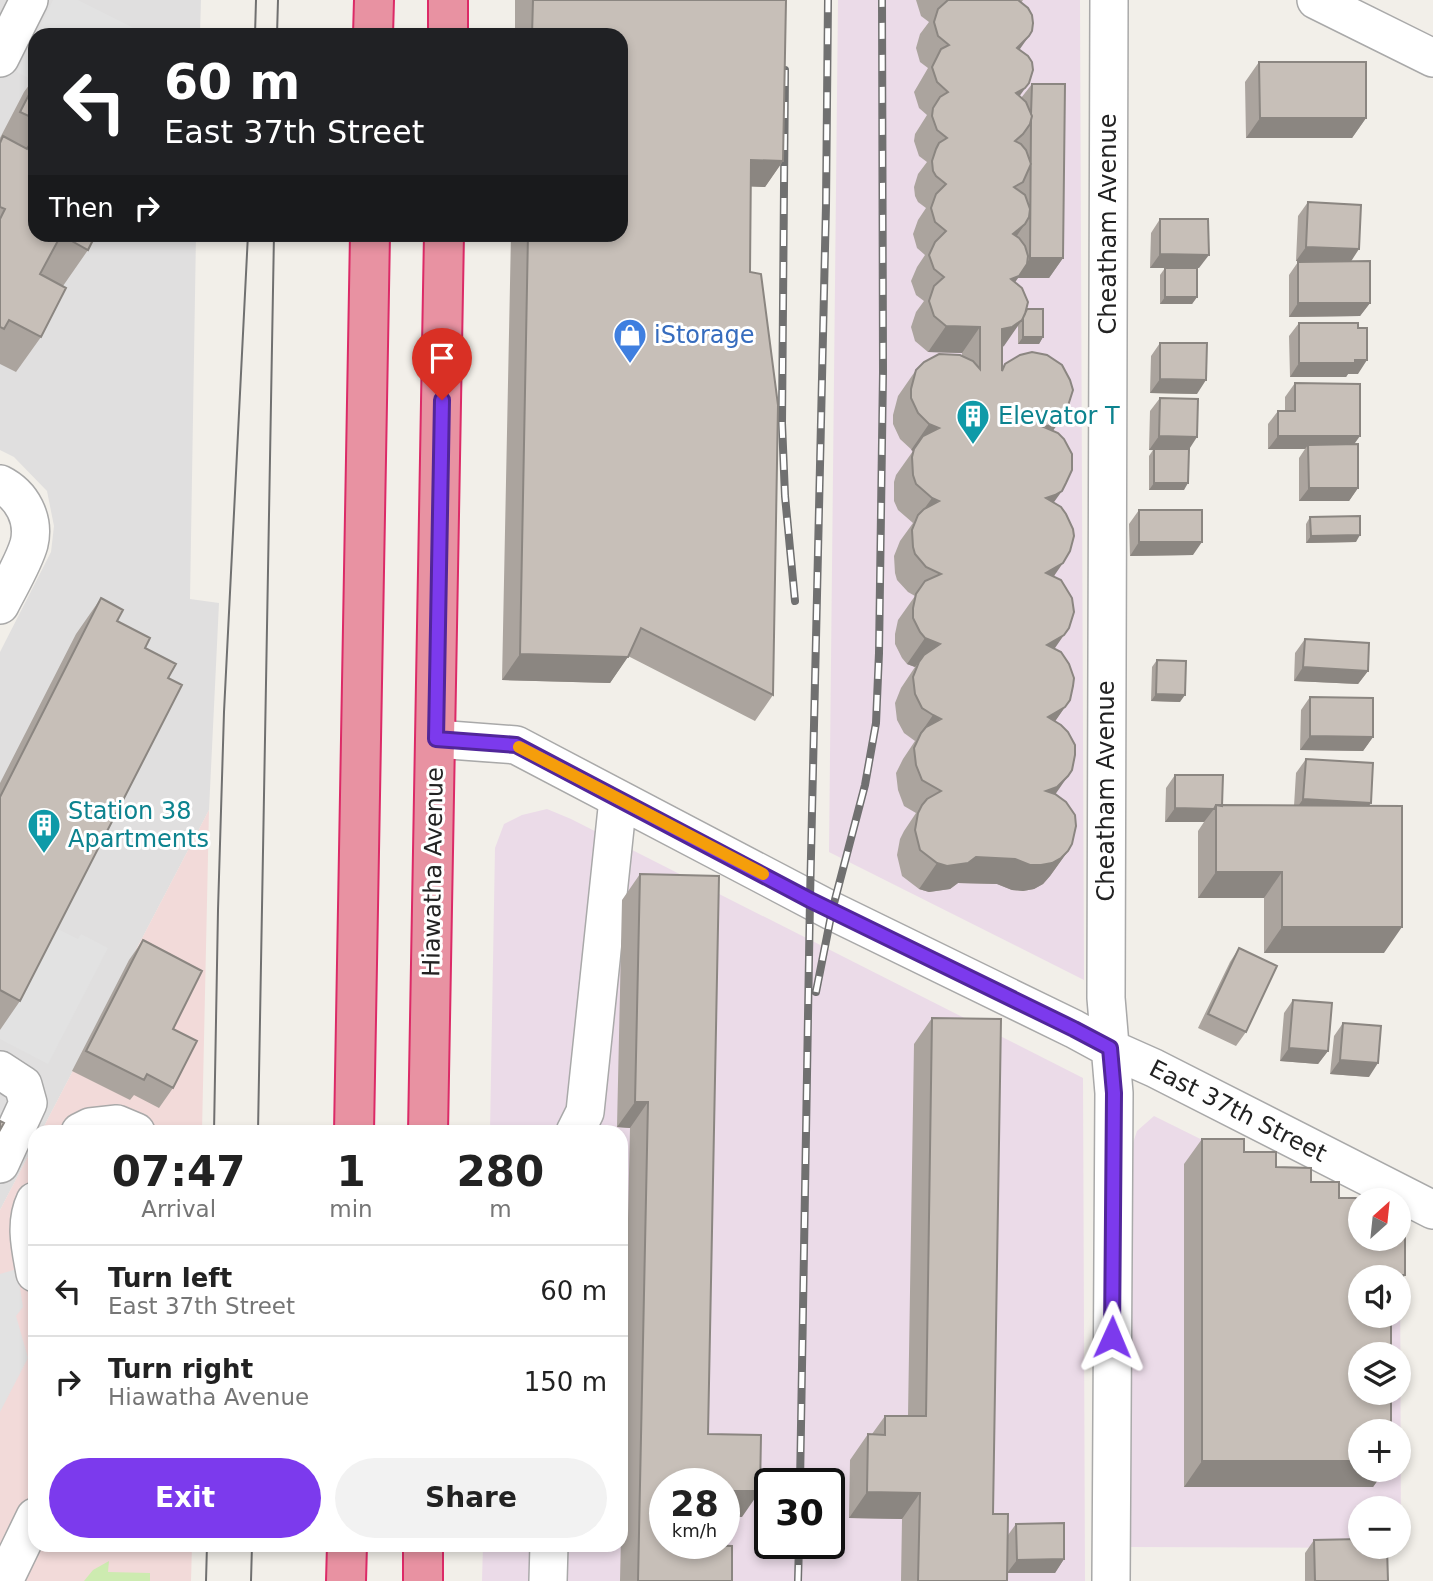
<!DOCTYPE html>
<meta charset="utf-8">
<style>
body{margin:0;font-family:"DejaVu Sans",sans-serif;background:#f2f2f2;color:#222;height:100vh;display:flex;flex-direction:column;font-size:26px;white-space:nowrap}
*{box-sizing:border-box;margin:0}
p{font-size:23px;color:#767676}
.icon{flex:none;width:38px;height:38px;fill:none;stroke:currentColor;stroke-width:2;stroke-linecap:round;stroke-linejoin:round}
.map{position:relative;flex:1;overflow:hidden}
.side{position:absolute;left:28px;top:1125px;width:600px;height:427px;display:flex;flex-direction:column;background:#fff;border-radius:21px;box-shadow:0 4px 10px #0003}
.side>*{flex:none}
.hud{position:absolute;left:28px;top:28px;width:600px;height:214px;border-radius:21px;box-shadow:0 4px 10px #0003;background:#202124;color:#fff;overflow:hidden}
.needle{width:46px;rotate:27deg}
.fabs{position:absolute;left:1348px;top:1188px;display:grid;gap:14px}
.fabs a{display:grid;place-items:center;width:63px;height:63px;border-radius:50%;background:#fff;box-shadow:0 4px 10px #0003;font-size:35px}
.speed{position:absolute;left:649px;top:1468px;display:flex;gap:14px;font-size:35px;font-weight:700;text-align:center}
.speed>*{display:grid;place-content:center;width:91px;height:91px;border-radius:50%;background:#fff;box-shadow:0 4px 10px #0003;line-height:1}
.speed small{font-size:18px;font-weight:400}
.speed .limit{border:4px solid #111;border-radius:10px;background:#fff;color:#111}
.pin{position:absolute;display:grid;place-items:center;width:60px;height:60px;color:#fff;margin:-72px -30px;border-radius:50% 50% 50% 0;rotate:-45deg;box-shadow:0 0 7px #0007}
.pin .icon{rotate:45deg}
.me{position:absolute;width:77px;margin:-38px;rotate:1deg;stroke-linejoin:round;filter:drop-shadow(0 0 5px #0008)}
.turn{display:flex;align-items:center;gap:24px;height:147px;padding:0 21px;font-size:32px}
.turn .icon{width:91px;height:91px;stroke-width:2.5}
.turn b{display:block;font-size:49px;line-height:60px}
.then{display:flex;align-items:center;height:66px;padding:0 21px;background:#0003;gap:14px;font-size:26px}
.eta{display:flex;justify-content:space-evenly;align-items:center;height:119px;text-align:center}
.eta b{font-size:42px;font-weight:600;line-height:49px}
.primary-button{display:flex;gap:14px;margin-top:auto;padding:14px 21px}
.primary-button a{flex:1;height:80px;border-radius:42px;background:#7c3aed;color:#fff;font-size:28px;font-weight:600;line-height:80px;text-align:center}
.primary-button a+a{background:#f2f2f2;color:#222}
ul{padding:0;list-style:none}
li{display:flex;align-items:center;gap:21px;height:91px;padding:0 21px;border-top:2px solid #e0e0e0}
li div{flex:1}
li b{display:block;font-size:26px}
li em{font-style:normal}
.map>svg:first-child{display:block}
.residential{fill:#e0dfdf}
.commercial{fill:#f2dad9}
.industrial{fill:#ebdbe8;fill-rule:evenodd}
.grass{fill:#cdebb0}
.parking{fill:#e2e2e2}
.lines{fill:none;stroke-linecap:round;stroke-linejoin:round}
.minor-casing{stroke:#a9a9a9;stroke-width:40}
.highway-casing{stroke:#dc2a67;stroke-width:42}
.minor{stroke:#fff;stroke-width:37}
.highway{stroke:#e892a2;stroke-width:38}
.tram{stroke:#707070;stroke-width:2}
.rail-casing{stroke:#707070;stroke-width:8}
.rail{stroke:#fff;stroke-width:5;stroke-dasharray:16;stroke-linecap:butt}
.wall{fill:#aba49e}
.shaded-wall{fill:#8b8681}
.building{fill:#c7bfb8;stroke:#8b8681;stroke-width:2}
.route-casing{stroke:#51269a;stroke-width:18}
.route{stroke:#7c3aed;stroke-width:12}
.slow{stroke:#f59e0b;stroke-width:12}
.labels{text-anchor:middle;stroke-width:6;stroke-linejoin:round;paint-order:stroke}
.street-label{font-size:24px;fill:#222;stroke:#fff}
.shop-label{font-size:24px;fill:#366cbe;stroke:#fff;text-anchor:start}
.culture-label{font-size:24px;fill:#0d838f;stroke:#fff;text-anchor:start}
</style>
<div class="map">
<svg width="1433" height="1581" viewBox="0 0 1433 1581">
<rect width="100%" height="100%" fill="#f2efe9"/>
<path class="residential" d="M0 0H201L200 35H35V234L196 235 190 599 219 603 209 810 41 1132H35V1143L0 1210V652L51 552 54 526 47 491 14 457 0 450Z"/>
<path class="commercial" d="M209 810 202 1132H41Z
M35 1143V1545H192L191 1581H0V1210Z"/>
<path class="industrial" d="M838 0H1080L1084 980 829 852Z
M547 809 571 819 1083 1078 1085 1581H482L483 1545H621V1132H490L495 848 504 824 522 815ZM665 1484H724V1544H665ZM770 1484H830V1544H770Z
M1154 1116 1360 1218V1239H1398L1400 1237 1401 1548 1131 1547V1149L1137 1131ZM1360 1278H1398V1316H1360ZM1360 1354H1398V1393H1360ZM1360 1432H1398V1470H1360ZM1360 1508H1398V1547H1360Z"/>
<path class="grass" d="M109 1561 108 1572 150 1573V1581H84L93 1570Z"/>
<path class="parking" d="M53 0H78L148 35H36Z
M35 36V81L17 72Z
M52 926 78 939 81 934 108 948 48 1064 0 1039V1027Z
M17 1269 23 1307 16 1316 28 1358 0 1412V1274Z"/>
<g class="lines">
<defs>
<path id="minor" d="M1109 0 1106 998 1114 1093 1111 1581
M1316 0 1433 58
M0 58 29 0
M0 484C22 495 35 519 29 544 24 562 9 587 0 605
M436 739 516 745 832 911 1074 1029 1109 1048 1154 1068 1433 1210
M0 1070 23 1085 28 1103 0 1164
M80 1132 90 1127 117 1124 136 1132
M575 1132 585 1112 618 799
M35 1201C24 1224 31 1250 35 1273
M4 1581 35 1517
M548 1581 549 1545"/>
<path id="highway" d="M373 35 374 0
M448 35V0
M354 1132 370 234
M428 1132 444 234
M346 1581 347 1545
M423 1581V1545"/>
</defs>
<use href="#minor" class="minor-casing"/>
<use href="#highway" class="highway-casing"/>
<use href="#minor" class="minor"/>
<use href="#highway" class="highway"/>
<path class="tram" d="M255 35 256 0
M277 35 278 0
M214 1132 218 910 224 712 248 234
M258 1132 274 234
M206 1581 207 1545
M251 1581 252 1545"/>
<defs>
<path id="rail" d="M785 70 782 423 785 496 795 601
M816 992 832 911 865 785 876 723 879 653 883 372 882 0
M800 1484 810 899 826 205 828 0
M798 1581 799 1544"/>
</defs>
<use href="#rail" class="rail-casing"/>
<use href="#rail" class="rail"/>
</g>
<path class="wall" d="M515 0H786L783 161 765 187 751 186 750 272 773 695 755 721 628 656 610 683 502 680 511 234H621V35H515Z
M916 0H1023L1021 3 1019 50 1020 96 1021 98 1032 84 1063 258 1049 278H1018L1015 282 1027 309 1043 337 1039 344H1018V325L1002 347V368L1005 364 1053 431 1055 649 1070 700 1055 721 1056 794 1068 851 1050 876 1043 884 1034 889 1023 891 1012 890 997 884 958 883 950 889 929 892 919 889 902 876 897 855 900 839 904 831 916 813 904 806 898 790 896 773 903 759 915 741 904 733 897 720 895 703 901 688 915 667 907 664 902 658 895 644V634L898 620 915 596 908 592 897 580 895 573 894 556 900 541 913 523 898 510 894 501V482L896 475 913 451 900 439 893 424V415L898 396 916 370 962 356V353L928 352 915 341 911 327 916 312 924 301 916 295 911 281 917 267 925 255 917 248 913 234 918 220 926 208 918 202 915 196 914 187 918 174 927 162 919 156 914 141 915 134 927 115 919 108 914 92 928 68 920 62 916 48 920 34 929 22 921 16Z
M1259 62 1366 118 1352 138H1246L1245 82Z
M35 77V234H96L88 250 63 286 41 337 16 372 0 364V138L24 92Z
M1308 202 1351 262 1370 303 1360 316 1289 317V275L1298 262H1324L1296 261 1298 216Z
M1160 219 1199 268H1197V297L1192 304H1160V275L1165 268H1188H1150L1151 233Z
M1299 323 1358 374H1348L1346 377H1290L1289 336Z
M1160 343 1197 394 1150 393 1151 356Z
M1295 383 1354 444 1358 488 1349 501H1299V458L1305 449H1268V424L1278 411H1285V397Z
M1160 398 1188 449 1184 490H1149V456L1153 450H1149L1150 411Z
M1139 510 1193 555 1130 556 1129 524Z
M1310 517 1356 542 1306 543V524Z
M101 598 117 621 145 648 168 678 20 1001 0 1030V783L76 634Z
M1305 639 1368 671 1358 684 1294 681 1295 653Z
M1157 660 1180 702 1151 701 1152 667Z
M1310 697 1373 737 1363 751 1300 750 1301 710Z
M1306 759 1369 806 1384 953H1264V898H1198V831L1204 822H1165L1166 788 1175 775 1222 806H1294L1296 773Z
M640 874 708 1434 742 1517H724V1484H665L703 1545 732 1581H620L630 1128 617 1127 622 900Z
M143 940 173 1029V1088L159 1108 134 1095 130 1100 72 1071 129 960Z
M1239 948 1246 1032 1236 1046 1198 1028 1230 962Z
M1293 1000 1328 1051 1318 1064 1280 1061 1284 1013Z
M932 1018 993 1514 1008 1535 1016 1524 1064 1559 1055 1573H1007V1581H901L902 1519 849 1518 850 1460 868 1434H872L885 1416H908L914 1044Z
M1343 1023 1369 1077 1330 1074 1334 1036Z
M1202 1139 1244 1152 1276 1167 1311 1182 1339 1198 1360 1200 1405 1275 1398 1285V1278H1360V1470H1385L1373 1487H1184V1164Z
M1314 1540 1388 1581H1305V1553Z"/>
<path class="shaded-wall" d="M1029 36 1011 62 1017 48Z
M1029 83 1011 108 1016 93Z
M1260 118H1366L1352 138H1246Z
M751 160 783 161 765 187 733 186Z
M1025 224 1007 250 1013 234Z
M1306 247 1359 249 1350 263 1296 261Z
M1160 254 1209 255 1199 268H1150Z
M1030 258H1063L1049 278H1018L1001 302 1011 279 1018 277Z
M1165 297H1197L1192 304H1160Z
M1298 303H1370L1360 316 1289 317Z
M1022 320 1004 346 994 353 1002 329Z
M946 326 980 327 962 353 928 352Z
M1023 337H1043L1039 344H1018Z
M1367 360 1358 374H1348L1346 377H1290L1299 363Z
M1160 379 1206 380 1197 394 1150 393Z
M1066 412 1048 438 1044 427Z
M929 424 939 428 921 454 913 451 923 436 913 451 911 450Z
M1159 436 1197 437 1188 451 1149 450Z
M1278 436H1360L1350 450 1308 445 1305 449H1268Z
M1154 483H1188L1184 490H1149Z
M1309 488H1358L1349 501H1299Z
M1062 491 1044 516 1046 498Z
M932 498 939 501 916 520Z
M1360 535 1356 542 1306 543 1311 536Z
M1139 542H1202L1193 555 1130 556Z
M1063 563 1045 589 1046 573Z
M1064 635 1046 661 1047 645Z
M925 638 940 644 919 662 915 667 907 664Z
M520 654 628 657 610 683 502 680Z
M1303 667 1368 671 1358 684 1294 681Z
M1156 694 1185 695 1180 702 1151 701Z
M1065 707 1047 733 1048 717Z
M933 715 941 719 921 733 915 741Z
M1310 736 1373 737 1363 751 1300 750Z
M1068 776 1050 802 1046 791Z
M1303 799 1371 803 1361 817 1294 812Z
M1175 808 1214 809 1204 822H1165Z
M1068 851 1050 876 1043 884 1034 889 1023 891 1012 890 997 884 958 883 950 889 929 892 919 889 937 863 976 857Z
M1216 872H1282L1264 898H1198Z
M1282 927H1402L1384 953H1264Z
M1289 1048 1328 1051 1318 1064 1280 1061Z
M1340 1060 1378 1063 1369 1077 1330 1074Z
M635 1102H648L630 1128 617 1127Z
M1391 1275H1405L1398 1285V1278H1390Z
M1202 1461H1360V1470H1385L1373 1487H1184Z
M724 1491H760L742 1517H724Z
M867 1492 920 1493 902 1519 849 1518Z
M1064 1559 1055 1573H1007L1017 1560Z"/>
<path class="building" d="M533 0H786L783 161 751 160 750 272 761 274 778 405 773 695 641 628 628 657 520 654 528 234H621V35H532Z
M948 0H1018L1028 8 1032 15 1033 23 1032 31 1029 36 1017 48 1028 56 1032 62 1033 70 1029 83 1025 88 1016 93 1026 102 1032 116 1030 124 1023 134 1015 141 1021 144 1026 150 1031 164 1023 182 1014 187 1025 195 1030 209 1029 217 1025 224 1013 234 1019 238 1025 246 1028 256 1027 264 1019 276 1011 279 1022 288 1028 302 1025 314 1022 320 1012 327 1002 329V371L1005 364 1020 355 1032 352 1047 355 1062 365 1070 380 1073 390 1066 412 1056 423 1044 427 1058 433 1064 439 1072 454V470L1066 483 1062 491 1055 495 1046 498 1061 507 1066 514 1073 529 1074 536 1070 551 1063 563 1046 573 1061 580 1072 598 1074 612 1069 628 1064 635 1047 645 1061 652 1069 664 1074 678 1073 686 1070 700 1065 707 1048 717 1061 725 1068 732 1075 745V755L1072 770 1068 776 1057 787 1046 791 1055 794 1066 802 1075 815 1076 826 1072 844 1068 851 1061 858 1052 863 1041 865H1030L1015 859 976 857 968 863 947 866 937 863 920 850 915 830 918 813 922 805 927 799 941 791 922 780 916 765 914 748 921 733 926 727 941 719 933 715 922 708 915 694 913 677 919 662 924 655 940 644 925 638 920 632 913 618V608L916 594 925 581 941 574 926 567 915 554 913 547 912 530 918 515 924 509 939 501 932 498 916 484 913 475 912 457 914 449 923 436 939 428 929 424 918 413 911 398V389L916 370 924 362 939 354 960 355 973 361 980 369V327L946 326 934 316 929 301 934 286 944 277 934 269 929 255 935 242 946 231 935 222 931 208 936 194 946 184 936 176 933 171 932 161 936 149 939 143 947 138 937 130 932 116 933 108 940 97 948 92 937 82 932 67 941 49 949 45 938 36 934 22 938 9Z
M1259 62H1366V118H1260Z
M35 83V119L20 112Z
M1032 84H1065L1063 258H1030L1031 120 1032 116 1031 114Z
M35 135V234H96L88 250 61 235 40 274 66 288 41 337 9 320 4 329 0 327V219L5 209 0 207V143L3 136 27 149Z
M1308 202 1361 205 1359 249 1306 247Z
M1160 219H1208L1209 255 1160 254Z
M1370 261V303H1298V262Z
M1165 268H1197V297H1165Z
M1027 309H1043V337H1023V318Z
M1299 323H1358V328H1367V360H1355V363H1299Z
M1160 343H1207L1206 380 1160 379Z
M1295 383 1360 384V436H1278V411H1295Z
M1160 398 1198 399 1197 437 1159 436Z
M1358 444V488H1309L1308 445Z
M1154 449H1189L1188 483H1154Z
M1139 510H1202V542H1139Z
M1360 516V535L1311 536 1310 517Z
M101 598 123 610 117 621 150 638 145 648 176 664 168 678 182 685 20 1001 0 990V797Z
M1305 639 1369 643 1368 671 1303 667Z
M1157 660 1186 661 1185 695 1156 694Z
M1310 697 1373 698V737L1310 736Z
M1306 759 1373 763 1371 803 1303 799Z
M1175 775H1223L1222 806 1216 805 1214 809 1175 808Z
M1216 805 1402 806V927H1282V872H1216Z
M640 874 719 876 708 1434 761 1435 760 1491H724V1484H665V1544H703V1545L732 1546V1581H638L648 1102H635Z
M143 940 202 971 173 1029 197 1041 173 1088 147 1074 144 1080 86 1051Z
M1239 948 1277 966 1246 1032 1208 1014Z
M1293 1000 1332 1003 1328 1051 1289 1048Z
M932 1018 1001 1019 993 1514H1008L1007 1581H918L920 1493 867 1492 868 1434 885 1435V1416H926Z
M1343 1023 1381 1026 1378 1063 1340 1060Z
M0 1121 4 1123 0 1130Z
M1202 1139H1244V1152H1276V1167L1311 1168V1182H1339V1198H1369V1200H1360V1239H1398V1213H1405V1275H1391V1278H1360V1316H1391V1354H1360V1393H1391V1432H1360V1461H1202Z
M1064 1523V1559L1017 1560 1016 1524Z
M1360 1539V1547H1387L1388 1581H1315L1314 1540Z"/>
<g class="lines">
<defs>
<path id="route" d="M442 400 436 739 516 745 810 900 1074 1029 1110 1048 1114 1093 1112 1337"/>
</defs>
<use href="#route" class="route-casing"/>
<use href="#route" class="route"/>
<path class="slow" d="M519 747 763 874"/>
</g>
<defs>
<symbol id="shop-pin" viewBox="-11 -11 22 30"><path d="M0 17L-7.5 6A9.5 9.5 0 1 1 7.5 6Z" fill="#3f7fe0" stroke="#fff"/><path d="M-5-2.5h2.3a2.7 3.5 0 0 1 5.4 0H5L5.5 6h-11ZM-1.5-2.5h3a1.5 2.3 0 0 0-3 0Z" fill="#fff"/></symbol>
<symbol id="building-pin" viewBox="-11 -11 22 30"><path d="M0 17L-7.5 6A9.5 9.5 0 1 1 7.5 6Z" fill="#0f9aa8" stroke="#fff"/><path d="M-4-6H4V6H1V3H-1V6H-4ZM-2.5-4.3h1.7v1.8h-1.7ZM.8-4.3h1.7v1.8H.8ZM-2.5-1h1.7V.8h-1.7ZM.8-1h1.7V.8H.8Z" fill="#fff"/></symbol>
</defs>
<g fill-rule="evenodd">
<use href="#shop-pin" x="611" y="316" width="38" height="52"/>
<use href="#building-pin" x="954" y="397" width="38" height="52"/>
<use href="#building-pin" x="25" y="806" width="38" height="52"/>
</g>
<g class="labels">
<g class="street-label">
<text transform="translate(1108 224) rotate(-90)" y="8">Cheatham Avenue</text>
<text transform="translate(1106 791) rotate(-90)" y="8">Cheatham Avenue</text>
<text transform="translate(433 872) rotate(-89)" y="8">Hiawatha Avenue</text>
<text transform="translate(1238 1111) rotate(27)" y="8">East 37th Street</text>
</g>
<g class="shop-label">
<text x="654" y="343">iStorage</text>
</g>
<g class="culture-label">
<text x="998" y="424">Elevator T</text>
<text x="68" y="819">Station 38<tspan x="68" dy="28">Apartments</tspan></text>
</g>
</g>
</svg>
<div class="fabs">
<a><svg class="needle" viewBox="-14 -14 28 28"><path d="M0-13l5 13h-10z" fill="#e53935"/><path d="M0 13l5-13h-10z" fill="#767676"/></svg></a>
<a><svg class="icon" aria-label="sound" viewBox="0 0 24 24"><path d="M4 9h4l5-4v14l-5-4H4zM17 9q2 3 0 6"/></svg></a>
<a><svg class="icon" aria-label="layers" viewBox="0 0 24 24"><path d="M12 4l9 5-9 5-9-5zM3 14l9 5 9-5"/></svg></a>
<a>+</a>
<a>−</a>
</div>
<div class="speed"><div>28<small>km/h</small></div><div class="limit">30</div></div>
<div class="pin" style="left:442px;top:400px;background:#d93025"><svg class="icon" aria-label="arrive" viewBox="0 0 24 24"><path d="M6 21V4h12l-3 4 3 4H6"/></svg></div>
<svg class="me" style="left:1112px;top:1337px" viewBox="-20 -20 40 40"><path d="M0-17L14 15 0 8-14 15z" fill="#7c3aed" stroke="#fff" stroke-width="4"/></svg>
<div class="hud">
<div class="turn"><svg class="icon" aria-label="left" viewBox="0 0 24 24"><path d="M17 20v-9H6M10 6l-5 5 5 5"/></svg><div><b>60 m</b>East 37th Street</div></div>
<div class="then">Then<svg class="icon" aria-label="right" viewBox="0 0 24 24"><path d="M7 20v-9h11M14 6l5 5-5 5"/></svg></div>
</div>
<section class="side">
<div class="eta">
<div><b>07:47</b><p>Arrival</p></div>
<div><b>1</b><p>min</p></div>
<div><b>280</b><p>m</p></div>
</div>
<ul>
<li><svg class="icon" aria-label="left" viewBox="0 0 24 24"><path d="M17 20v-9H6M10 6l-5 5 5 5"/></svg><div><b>Turn left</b><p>East 37th Street</p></div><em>60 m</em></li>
<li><svg class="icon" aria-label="right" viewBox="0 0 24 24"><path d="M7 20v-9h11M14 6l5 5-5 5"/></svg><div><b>Turn right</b><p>Hiawatha Avenue</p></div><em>150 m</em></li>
</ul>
<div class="primary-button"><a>Exit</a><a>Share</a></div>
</section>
</div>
